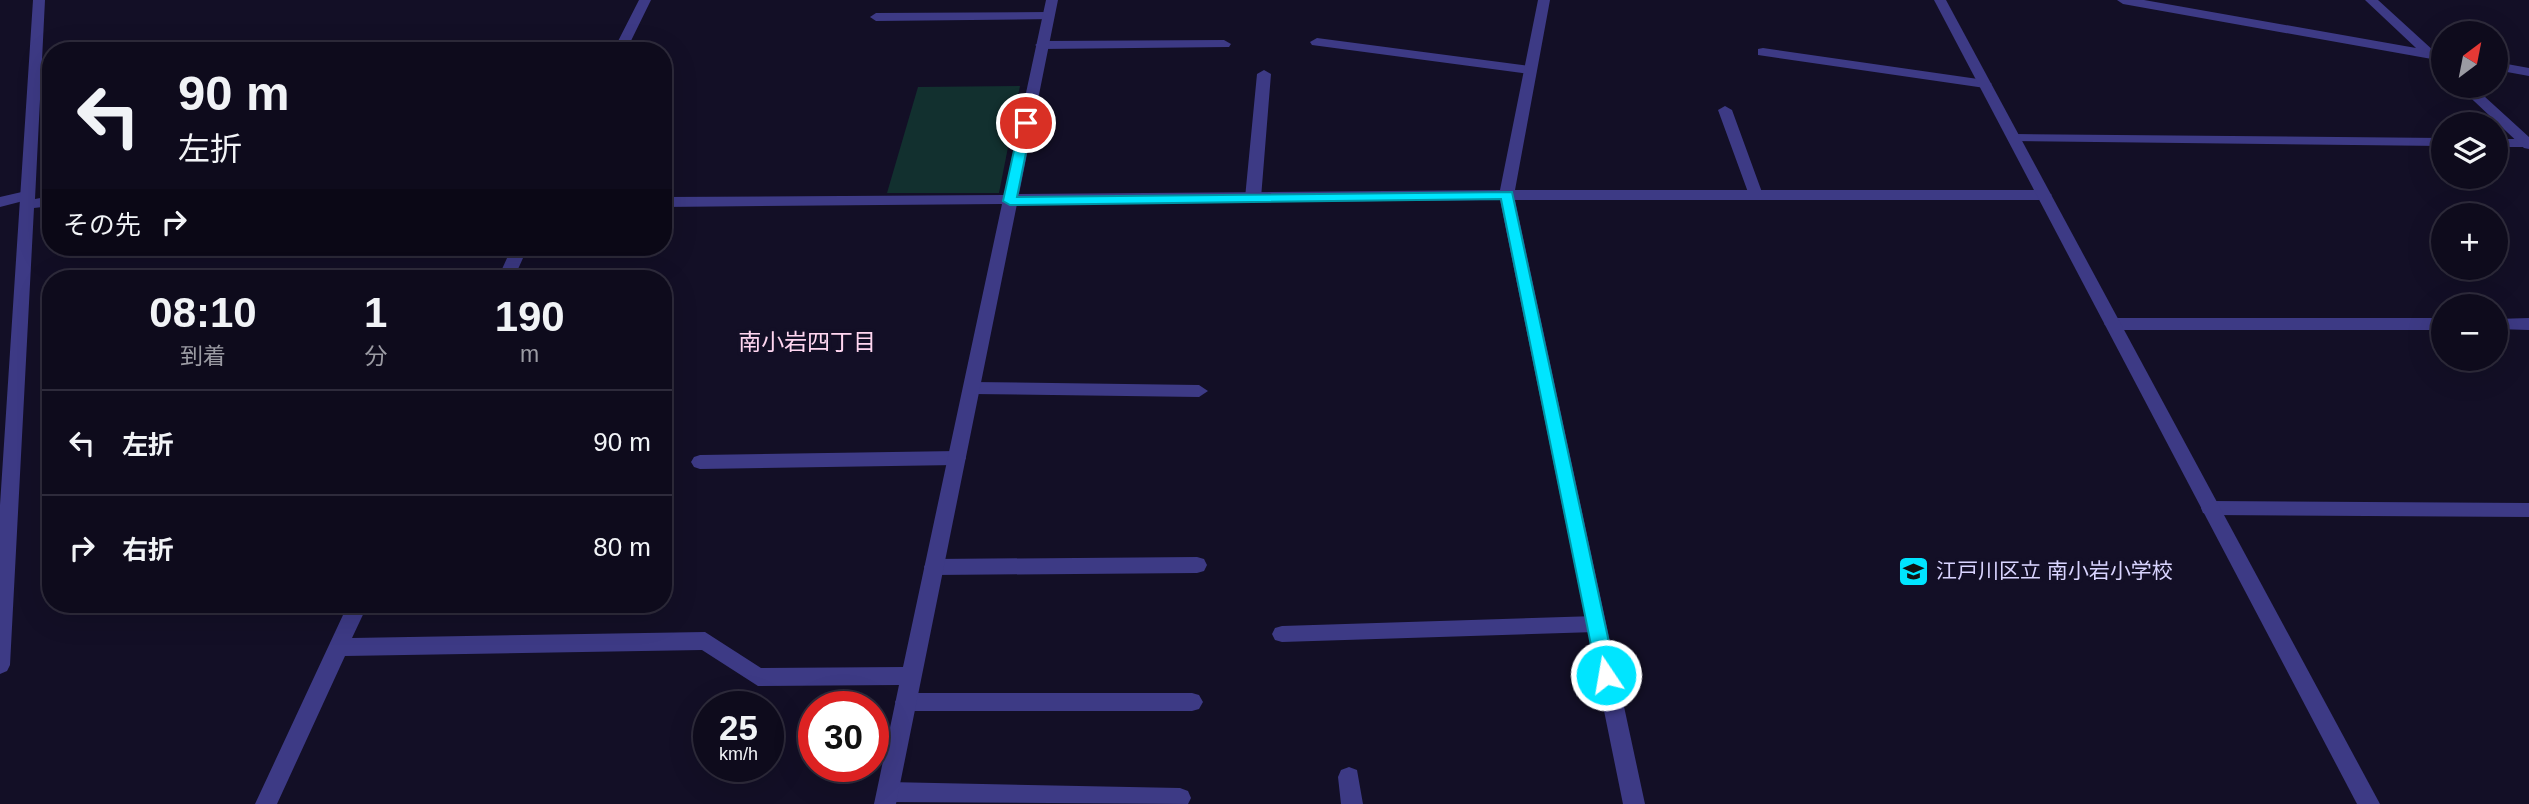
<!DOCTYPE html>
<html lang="ja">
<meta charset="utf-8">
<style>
body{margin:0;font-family:Arial,"Noto Sans JP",sans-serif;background:#171425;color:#f1f3f6;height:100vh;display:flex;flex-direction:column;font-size:26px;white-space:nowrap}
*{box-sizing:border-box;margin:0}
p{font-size:23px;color:#9b9ba3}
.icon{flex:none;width:38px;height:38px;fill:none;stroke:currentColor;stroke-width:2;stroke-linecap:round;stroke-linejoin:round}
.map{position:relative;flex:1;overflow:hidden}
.details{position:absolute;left:42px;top:270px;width:630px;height:343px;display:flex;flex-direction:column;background:#0e0b1c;border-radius:28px;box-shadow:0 7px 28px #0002,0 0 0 2px #2e2b3b}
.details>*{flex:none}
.banner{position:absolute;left:42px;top:42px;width:630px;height:214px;border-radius:28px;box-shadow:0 7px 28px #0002,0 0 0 2px #2e2b3b;background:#0e0b1c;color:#f1f3f6;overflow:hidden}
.needle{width:46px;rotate:32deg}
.controls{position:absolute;left:2431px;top:21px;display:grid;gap:14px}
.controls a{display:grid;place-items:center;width:77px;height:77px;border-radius:50%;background:#0e0b1c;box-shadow:0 7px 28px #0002,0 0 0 2px #2e2b3b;font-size:35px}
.speed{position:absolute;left:693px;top:691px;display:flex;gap:14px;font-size:35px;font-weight:700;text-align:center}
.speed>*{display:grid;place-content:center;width:91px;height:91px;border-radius:50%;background:#0e0b1c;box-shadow:0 7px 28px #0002,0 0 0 2px #2e2b3b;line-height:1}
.speed small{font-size:18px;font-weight:400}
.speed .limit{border:10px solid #d22;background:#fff;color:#111}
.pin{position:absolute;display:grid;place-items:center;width:60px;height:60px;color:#fff;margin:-30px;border:4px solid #fff;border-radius:50%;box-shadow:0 2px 7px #0007}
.me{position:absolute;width:77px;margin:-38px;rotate:348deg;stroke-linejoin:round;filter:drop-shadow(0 0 5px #0008)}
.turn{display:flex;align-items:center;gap:24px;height:147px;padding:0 21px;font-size:32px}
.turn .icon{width:91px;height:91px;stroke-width:2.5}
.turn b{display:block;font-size:49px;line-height:60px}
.then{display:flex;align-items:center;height:66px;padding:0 21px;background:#0003;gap:14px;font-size:26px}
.eta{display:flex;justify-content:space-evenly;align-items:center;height:119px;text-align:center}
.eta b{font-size:42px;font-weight:600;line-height:49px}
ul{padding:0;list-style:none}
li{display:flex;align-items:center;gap:21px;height:105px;padding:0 21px;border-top:2px solid #2e2b3b}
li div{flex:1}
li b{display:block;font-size:26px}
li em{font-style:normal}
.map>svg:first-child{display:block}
.green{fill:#12302f}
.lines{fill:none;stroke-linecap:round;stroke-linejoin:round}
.service{fill:#3d3a85;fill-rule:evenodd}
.minor{fill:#3d3a85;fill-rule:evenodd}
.tertiary{fill:#3d3a85;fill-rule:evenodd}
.route{fill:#00e5ff;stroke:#0095a6;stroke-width:2}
.labels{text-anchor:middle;stroke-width:7;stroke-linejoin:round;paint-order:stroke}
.poi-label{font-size:21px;fill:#d9d4ff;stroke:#130f26;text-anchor:start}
.neighbourhood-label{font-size:23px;fill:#ffd6f0;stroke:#130f26}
</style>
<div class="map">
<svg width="2529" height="804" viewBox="0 0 2529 804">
<rect width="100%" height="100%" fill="#130f26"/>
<path class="green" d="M1020 86 999 193H887L918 87Z"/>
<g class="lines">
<path class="service" d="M1049 12 1054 13V19L876 21 870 17 876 13Z
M1317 38 1530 66 1537 70 1530 74 1312 45 1310 42Z
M1224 40 1231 44 1229 47 1042 49 1035 45 1042 41Z
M1763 48 1985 80 1992 84 1985 88 1758 55V49Z
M1264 70 1271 74 1261 198 1253 203 1245 198 1257 74Z
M1725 106 1732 110 1763 195 1761 198H1751L1749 195 1718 110Z
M2014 134 2443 138V146L2009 141 2007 138Z
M2496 139H2527L2529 147H2496Z
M26 191 31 193 33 196 31 199 0 207V197Z
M360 247H494L486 252 366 254 360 253Z
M972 382 1199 385 1208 391 1199 397 972 394 963 388Z
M957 451 963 453 966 458 963 463 957 465 700 469 694 467 691 462 694 457 700 455Z
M2210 501 2529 503V517L2210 515 2203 513 2201 508 2203 503Z
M1197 557 1204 559 1207 565 1204 571 1197 573 934 575 927 573 924 567 927 561 934 559Z
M1596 616 1603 618 1606 624 1603 630 1596 632 1282 642 1275 640 1272 634 1275 628 1282 626Z
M906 693H1192L1199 695 1203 702 1199 709 1192 711H906L899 709 895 702 899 695Z
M1349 767 1357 770 1363 804H1341L1338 777 1341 770Z
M888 782 1180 788 1188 791 1191 798 1188 804 888 802 880 799 877 792 880 785Z"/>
<path class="minor" d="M33 0H45L35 199 51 196V206L34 208 10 665 7 671 0 674V505Z
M639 0H651L626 51H613Z
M1046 0H1058L1019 194 1500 190 1538 0H1550L1515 190H2045L2052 195 2045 200H1515L1645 804H1623L1500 200 1017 204 896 804H874L899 685 758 686 702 650 345 656 277 804H255L343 615 222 612 215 610 212 604H368L352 638 705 632 761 668 903 667 1002 204 663 207V197L1004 195Z
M2117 0H2144L2416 48 2365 0H2378L2435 52 2443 53V61L2123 4Z
M2496 62 2529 68V76L2496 70Z
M2458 86H2473L2529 137V149L2524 148Z
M512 247H528L514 278H498Z
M2112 318H2443V330H2112L2104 324Z
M2529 318V330L2496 329V319Z"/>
<path class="tertiary" d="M1934 0H1946L2380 804H2357Z"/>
</g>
<path class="route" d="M1026 119 1032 123 1017 197 1512 192 1616 675 1613 681 1606 683 1600 681 1597 675 1501 199 1010 205 1003 201 1020 123Z"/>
<defs>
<symbol id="school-square" viewBox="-11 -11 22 22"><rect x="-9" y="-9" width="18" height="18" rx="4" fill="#00e5ff" stroke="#130f26"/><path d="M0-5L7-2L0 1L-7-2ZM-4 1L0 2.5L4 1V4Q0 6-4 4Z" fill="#111"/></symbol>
</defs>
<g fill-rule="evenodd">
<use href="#school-square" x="1896" y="554" width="35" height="35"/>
</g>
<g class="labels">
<g class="poi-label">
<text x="1936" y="578">江戸川区立 南小岩小学校</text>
</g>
<g class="neighbourhood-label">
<text x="807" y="350">南小岩四丁目</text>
</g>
</g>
</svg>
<div class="controls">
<a><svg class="needle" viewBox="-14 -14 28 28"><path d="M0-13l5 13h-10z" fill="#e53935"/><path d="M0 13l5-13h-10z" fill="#9b9ba3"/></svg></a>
<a><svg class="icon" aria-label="layers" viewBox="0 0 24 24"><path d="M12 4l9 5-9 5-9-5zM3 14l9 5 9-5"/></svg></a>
<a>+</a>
<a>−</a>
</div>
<div class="speed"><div>25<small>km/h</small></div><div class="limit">30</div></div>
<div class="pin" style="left:1026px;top:123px;background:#d93025"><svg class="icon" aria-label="arrive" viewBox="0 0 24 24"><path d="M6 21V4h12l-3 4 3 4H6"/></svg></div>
<svg class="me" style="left:1606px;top:675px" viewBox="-20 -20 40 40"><circle r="17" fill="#00e5ff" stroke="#fff" stroke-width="3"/><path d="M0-11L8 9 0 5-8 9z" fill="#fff"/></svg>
<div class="banner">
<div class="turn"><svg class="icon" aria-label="left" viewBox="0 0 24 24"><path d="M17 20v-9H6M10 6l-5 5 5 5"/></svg><div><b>90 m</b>左折</div></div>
<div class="then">その先<svg class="icon" aria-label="right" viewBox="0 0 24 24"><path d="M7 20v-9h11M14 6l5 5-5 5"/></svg></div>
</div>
<section class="details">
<div class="eta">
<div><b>08:10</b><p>到着</p></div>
<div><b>1</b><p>分</p></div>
<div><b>190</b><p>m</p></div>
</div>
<ul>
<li><svg class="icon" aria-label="left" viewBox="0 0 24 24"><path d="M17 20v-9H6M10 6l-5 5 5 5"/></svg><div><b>左折</b></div><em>90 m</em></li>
<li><svg class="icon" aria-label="right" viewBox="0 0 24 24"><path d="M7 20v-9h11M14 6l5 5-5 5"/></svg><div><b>右折</b></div><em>80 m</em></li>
</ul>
</section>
</div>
